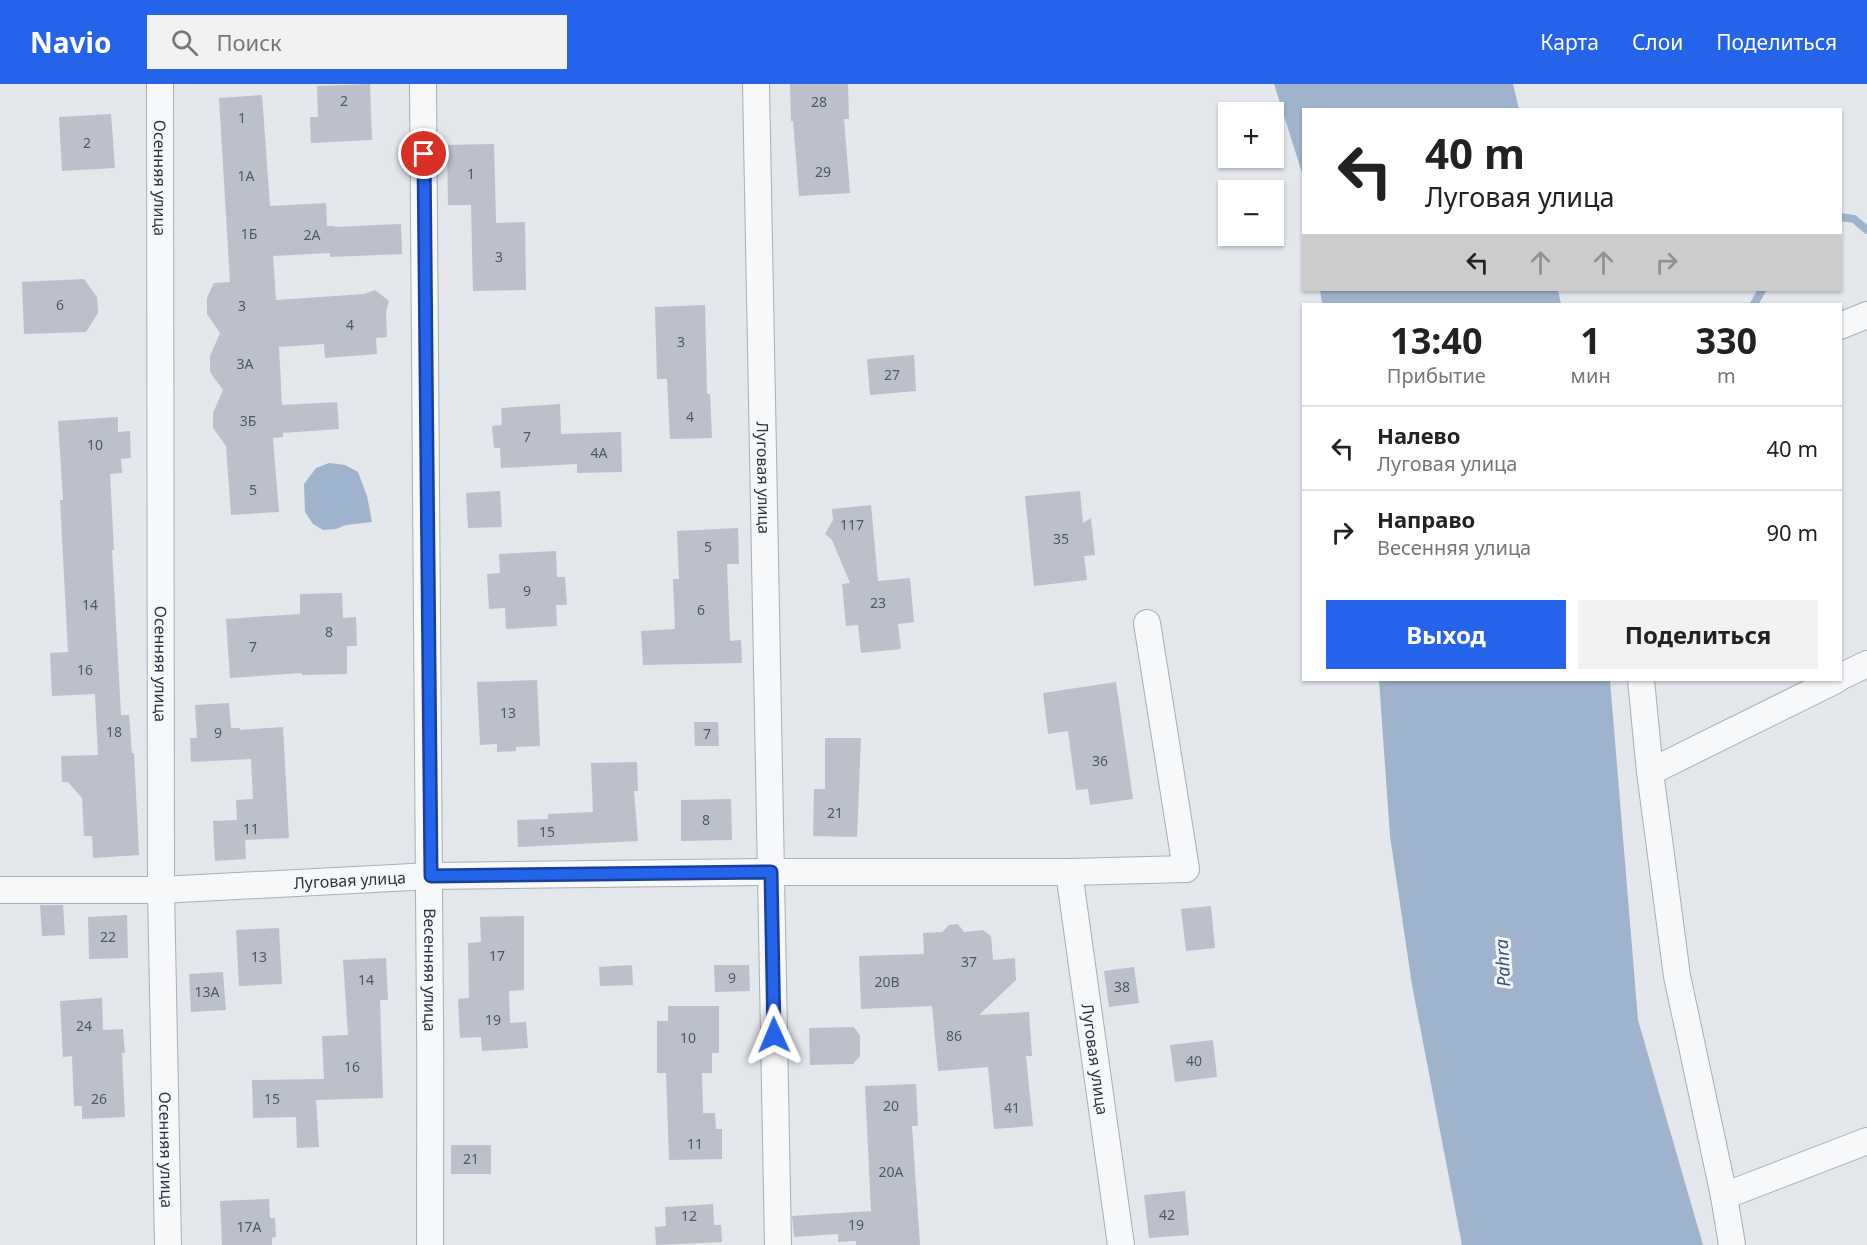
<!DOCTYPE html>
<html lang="ru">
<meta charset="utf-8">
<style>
body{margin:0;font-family:"Noto Sans",sans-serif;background:#f2f2f2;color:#222;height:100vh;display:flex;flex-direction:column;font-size:22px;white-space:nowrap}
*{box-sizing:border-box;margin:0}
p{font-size:20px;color:#767676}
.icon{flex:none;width:33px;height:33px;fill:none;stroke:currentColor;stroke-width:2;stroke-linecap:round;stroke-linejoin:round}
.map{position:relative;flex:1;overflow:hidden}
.details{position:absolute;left:1302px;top:219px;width:540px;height:378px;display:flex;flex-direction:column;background:#fff;border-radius:0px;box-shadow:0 2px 4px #0004}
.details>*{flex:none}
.guide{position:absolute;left:1302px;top:24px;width:540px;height:183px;border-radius:0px;box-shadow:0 2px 4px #0004;background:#fff;color:#222;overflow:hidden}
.fabs{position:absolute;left:1218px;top:18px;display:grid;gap:12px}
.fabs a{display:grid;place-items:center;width:66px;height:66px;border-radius:0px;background:#fff;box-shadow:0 2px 4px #0004;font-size:30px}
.pin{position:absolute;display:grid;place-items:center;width:51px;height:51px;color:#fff;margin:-26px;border:3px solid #fff;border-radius:50%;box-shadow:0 2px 6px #0007}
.me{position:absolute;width:66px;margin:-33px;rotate:359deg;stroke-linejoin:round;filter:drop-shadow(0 0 4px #0008)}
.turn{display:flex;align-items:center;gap:21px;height:126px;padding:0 24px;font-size:27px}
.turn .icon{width:78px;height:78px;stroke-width:2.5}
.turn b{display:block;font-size:42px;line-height:51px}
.lanes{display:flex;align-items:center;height:57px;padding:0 24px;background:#0003;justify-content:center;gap:30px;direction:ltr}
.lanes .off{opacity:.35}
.eta{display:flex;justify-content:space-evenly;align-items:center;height:102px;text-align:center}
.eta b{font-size:36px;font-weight:700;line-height:42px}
.cta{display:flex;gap:12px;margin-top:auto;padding:12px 24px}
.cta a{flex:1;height:69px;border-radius:0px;background:#2563eb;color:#fff;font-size:24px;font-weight:700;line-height:69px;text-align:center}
.cta a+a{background:#f2f2f2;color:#222}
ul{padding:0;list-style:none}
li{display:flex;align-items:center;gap:18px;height:84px;padding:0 24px;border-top:2px solid #e0e0e0}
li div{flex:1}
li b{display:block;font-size:22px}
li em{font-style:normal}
header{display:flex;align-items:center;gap:36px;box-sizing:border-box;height:84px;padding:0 30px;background:#2563eb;color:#fff}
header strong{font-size:28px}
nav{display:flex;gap:33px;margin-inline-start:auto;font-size:21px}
.search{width:420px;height:54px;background:#f2f2f2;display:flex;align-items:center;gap:15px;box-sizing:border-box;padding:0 21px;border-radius:0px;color:#767676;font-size:22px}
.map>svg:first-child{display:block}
.water{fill:#9fb4cc}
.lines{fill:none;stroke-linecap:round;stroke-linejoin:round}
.stream{stroke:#9fb4cc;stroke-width:8}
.building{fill:#bbc0ca}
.street-casing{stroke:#a9aeb7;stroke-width:28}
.street{stroke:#f7f8fa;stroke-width:26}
.route-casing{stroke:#184099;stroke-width:15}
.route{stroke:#2563eb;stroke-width:10}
.labels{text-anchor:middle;stroke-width:6;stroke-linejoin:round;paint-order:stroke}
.number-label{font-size:14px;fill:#4f5766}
.street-label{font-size:16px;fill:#2b3445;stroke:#f4f6f9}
.water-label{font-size:18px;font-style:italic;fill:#34527a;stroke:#f4f6f9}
</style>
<header>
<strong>Navio</strong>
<div class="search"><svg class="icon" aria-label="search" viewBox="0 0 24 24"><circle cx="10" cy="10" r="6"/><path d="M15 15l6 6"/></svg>Поиск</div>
<nav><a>Карта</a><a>Слои</a><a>Поделиться</a></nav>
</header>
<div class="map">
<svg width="1867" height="1161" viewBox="0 0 1867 1161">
<rect width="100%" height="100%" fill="#e4e7ec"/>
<path class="water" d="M1274 0H1513L1519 25 1304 26 1303 92Z
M1320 206H1558L1561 220H1322Z
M329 379 345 381 358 388 367 412 372 438 346 441 336 445 323 446 313 440 305 428 304 400 316 384Z
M1379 596H1610L1638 936 1703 1161H1462L1412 901 1390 752Z"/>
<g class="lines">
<path class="stream" d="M1840 133 1854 135 1867 146
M1754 220 1762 206"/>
</g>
<path class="building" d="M370 0 372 56 311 59 310 33H318L317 2Z
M790 0H848L849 35H844L850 109 799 112 793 37H791Z
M262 11 270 122 326 119 327 142H335V143L401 140 402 170 330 173V169L273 172 276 216 364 210 375 206 389 217 386 228 387 253 376 254 377 270 325 274 324 260 279 263 282 321 337 318 339 345 283 349V353L273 354 279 428 231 431 226 362 213 344V329L223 306 210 288V272L220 249 207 230V214L214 199 230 198 219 14Z
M111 30 115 84 62 87 59 33Z
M494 60 496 139 525 138 526 206 473 207 471 121H448L447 61Z
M84 195 97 213 98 229 86 248 24 250 22 198Z
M705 221 707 310H710L712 354 670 355 667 295H657L655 223Z
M914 271 916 307 870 311 867 275Z
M560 320 561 350 621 348 622 388 577 389V380L501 384 500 364H494L492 342 502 341 501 324Z
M118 333V348L130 347 131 374 121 375 122 389 110 390 114 466H112L121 631H129L132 669H134L139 771 93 774 92 752H84L82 714 68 698H62L61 672 98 671 95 610 52 612 50 569 68 568 60 416H63L58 337Z
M500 407 502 443 468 444 466 409Z
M1080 407 1083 439 1091 434 1095 471 1084 472 1087 496 1034 502 1025 412Z
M871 421 878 497 910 494 914 538 898 540 901 565 861 569 858 541 846 542 842 500 850 499 832 456 825 450 833 436 832 425Z
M738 444 739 480H727L730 557 741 556 742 579 643 581 641 547 675 545 673 495H679L677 447Z
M556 467 557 493H565L567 521H556L557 542 506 545 505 524 489 525 487 490 500 489 499 470Z
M342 509 343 534 356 533 357 562H347V590L302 591V589L230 594 226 535 300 530V510Z
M537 596 540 662 516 663V667L497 668V660L480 661 477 598Z
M1116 598 1133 715 1090 721 1088 705 1076 706 1068 647 1048 650 1043 609Z
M229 619 231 644H240V646L283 643 289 754 245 756 246 775 215 777 213 737 237 736 236 716 253 715 251 675 191 678 190 654H197L195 621Z
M694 638H718L719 662H695Z
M825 654H861L857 753 813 752 814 705H825Z
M637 678 638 707H634L638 757 518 763 517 736 548 735V730L593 728 591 679Z
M731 715 732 756 681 757V716Z
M40 821H63L65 851 42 852Z
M1211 822 1215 864 1186 867 1181 825Z
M127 831 128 874 89 875 88 833Z
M524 832V906L509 907 510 939 526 938 528 964 482 967 481 953 460 954 458 915 469 914 468 859 481 858 480 833Z
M958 840 964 848 983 846 991 852 993 876 1015 874 1016 896 979 931 1029 928 1032 972H1026L1033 1042 994 1045 988 983 938 987 932 922 861 925 859 872 924 870 923 849 942 848 949 841Z
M279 844 282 900 239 902 236 846Z
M386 874 388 916H380L383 1014 316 1016 319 1063 297 1064 296 1033 253 1034 252 996 324 995 322 952 348 951 343 876Z
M632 881 633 901 600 902 599 883Z
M714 881H749L750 907 715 908Z
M1134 883 1139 919 1109 923 1104 887Z
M223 888 226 926 191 928 189 890Z
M102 914 103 946 123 945 125 969H122L125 1033 82 1035V1022H74L72 972 63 973 60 917Z
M668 922H719V969H712V989H702L703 1029H715L716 1045H722V1075L669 1076 666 989H657V937H668Z
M854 943 860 952V972L853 980 810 981 809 944Z
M1213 956 1217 993 1175 998 1170 961Z
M916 1000 918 1042H912L920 1161H856V1157L838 1158V1150L794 1153 792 1132 871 1127 865 1002Z
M451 1061H491V1090H451Z
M1185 1107 1189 1151 1149 1154 1144 1111Z
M269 1115 270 1134H275L276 1153 272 1154V1161H222L220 1117Z
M713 1120 714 1141H721L722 1158 656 1161 655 1143 666 1142 665 1123Z"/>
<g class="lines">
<defs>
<g id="street">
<path id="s1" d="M160 0 161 806 168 1161"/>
<path id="s2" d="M423 0C429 387 431 774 430 1161"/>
<path id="s3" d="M756 0 778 1161"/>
<path d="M1840 242 1867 231"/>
<path d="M1840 593 1867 580"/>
<path d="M1641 596 1650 688 1677 892 1724 1112 1732 1161"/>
<path d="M1650 688 1836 596"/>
<path id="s4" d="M1069 788 1121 1161"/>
<path id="s5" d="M0 806H161L431 792 771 788H1069L1186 785 1147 539"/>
<path d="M1724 1112 1867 1057"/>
</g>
</defs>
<use href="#street" class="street-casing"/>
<use href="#street" class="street"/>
</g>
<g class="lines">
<defs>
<path id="route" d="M424 70 431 792 771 788 774 951"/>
</defs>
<use href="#route" class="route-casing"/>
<use href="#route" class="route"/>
</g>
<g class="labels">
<g class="number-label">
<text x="344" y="22">2</text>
<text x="819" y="23">28</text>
<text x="242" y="39">1</text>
<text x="87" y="64">2</text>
<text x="823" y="93">29</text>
<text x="471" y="95">1</text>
<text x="246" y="97">1А</text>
<text x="249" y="155">1Б</text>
<text x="312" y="156">2А</text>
<text x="499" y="178">3</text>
<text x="60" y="226">6</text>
<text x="242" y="227">3</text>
<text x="350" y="246">4</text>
<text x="681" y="263">3</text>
<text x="245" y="285">3А</text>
<text x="892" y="296">27</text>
<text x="690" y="338">4</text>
<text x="248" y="342">3Б</text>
<text x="527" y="358">7</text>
<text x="95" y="366">10</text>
<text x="599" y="374">4А</text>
<text x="253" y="411">5</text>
<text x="852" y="446">117</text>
<text x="1061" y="460">35</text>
<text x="708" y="468">5</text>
<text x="527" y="512">9</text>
<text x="878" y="524">23</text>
<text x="90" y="526">14</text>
<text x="701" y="531">6</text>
<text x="329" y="553">8</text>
<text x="253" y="568">7</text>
<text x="85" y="591">16</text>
<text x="508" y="634">13</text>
<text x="114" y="653">18</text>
<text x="218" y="654">9</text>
<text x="707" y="655">7</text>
<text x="1100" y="682">36</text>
<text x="835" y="734">21</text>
<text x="706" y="741">8</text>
<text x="251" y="750">11</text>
<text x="547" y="753">15</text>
<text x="108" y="858">22</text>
<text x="497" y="877">17</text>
<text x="259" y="878">13</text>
<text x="969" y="883">37</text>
<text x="732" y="899">9</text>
<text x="366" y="901">14</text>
<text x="887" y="903">20В</text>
<text x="1122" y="908">38</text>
<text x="207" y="913">13А</text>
<text x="493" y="941">19</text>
<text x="84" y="947">24</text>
<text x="954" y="957">86</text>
<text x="688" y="959">10</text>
<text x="1194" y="982">40</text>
<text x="352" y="988">16</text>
<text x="99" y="1020">26</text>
<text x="272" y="1020">15</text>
<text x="891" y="1027">20</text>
<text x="1012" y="1029">41</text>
<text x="695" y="1065">11</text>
<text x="471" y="1080">21</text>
<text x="891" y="1093">20А</text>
<text x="1167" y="1136">42</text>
<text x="689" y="1137">12</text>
<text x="856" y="1146">19</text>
<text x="249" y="1148">17А</text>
</g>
<g class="street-label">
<text dy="6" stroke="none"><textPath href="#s1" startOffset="94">Осенняя улица</textPath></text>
<text dy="6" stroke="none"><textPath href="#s3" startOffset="394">Луговая улица</textPath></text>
<text dy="6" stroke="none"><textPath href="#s1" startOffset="580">Осенняя улица</textPath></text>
<text dy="6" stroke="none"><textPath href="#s5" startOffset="350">Луговая улица</textPath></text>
<text dy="6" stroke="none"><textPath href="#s2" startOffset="886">Весенняя улица</textPath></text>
<text dy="6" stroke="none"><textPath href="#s4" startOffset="189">Луговая улица</textPath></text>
<text dy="6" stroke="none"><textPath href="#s1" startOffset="1066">Осенняя улица</textPath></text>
</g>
<g class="water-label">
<text transform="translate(1503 879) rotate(-93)" y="6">Pahra</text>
</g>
</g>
</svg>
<div class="fabs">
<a>+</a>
<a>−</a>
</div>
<div class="pin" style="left:424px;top:70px;background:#d93025"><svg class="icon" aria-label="arrive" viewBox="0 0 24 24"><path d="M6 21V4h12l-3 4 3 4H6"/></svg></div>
<svg class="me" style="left:774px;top:951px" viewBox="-20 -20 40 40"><path d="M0-17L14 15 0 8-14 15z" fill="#2563eb" stroke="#fff" stroke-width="4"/></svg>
<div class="guide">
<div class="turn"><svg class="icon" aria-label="left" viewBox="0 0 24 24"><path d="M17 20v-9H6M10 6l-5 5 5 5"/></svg><div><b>40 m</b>Луговая улица</div></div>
<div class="lanes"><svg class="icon" aria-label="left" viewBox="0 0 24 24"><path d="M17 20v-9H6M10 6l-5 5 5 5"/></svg><svg class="icon off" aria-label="ahead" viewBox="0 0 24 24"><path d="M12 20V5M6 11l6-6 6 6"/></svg><svg class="icon off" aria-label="ahead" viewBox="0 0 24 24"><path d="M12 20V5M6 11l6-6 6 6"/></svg><svg class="icon off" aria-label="right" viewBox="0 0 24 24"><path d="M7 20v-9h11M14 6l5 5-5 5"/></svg></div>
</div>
<section class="details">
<div class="eta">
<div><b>13:40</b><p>Прибытие</p></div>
<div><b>1</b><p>мин</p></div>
<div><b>330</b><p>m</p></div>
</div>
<ul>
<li><svg class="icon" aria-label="left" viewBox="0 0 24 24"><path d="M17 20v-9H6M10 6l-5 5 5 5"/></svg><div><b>Налево</b><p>Луговая улица</p></div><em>40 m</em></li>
<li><svg class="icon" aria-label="right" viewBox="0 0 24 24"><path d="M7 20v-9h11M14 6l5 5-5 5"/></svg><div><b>Направо</b><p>Весенняя улица</p></div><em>90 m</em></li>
</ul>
<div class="cta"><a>Выход</a><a>Поделиться</a></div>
</section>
</div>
